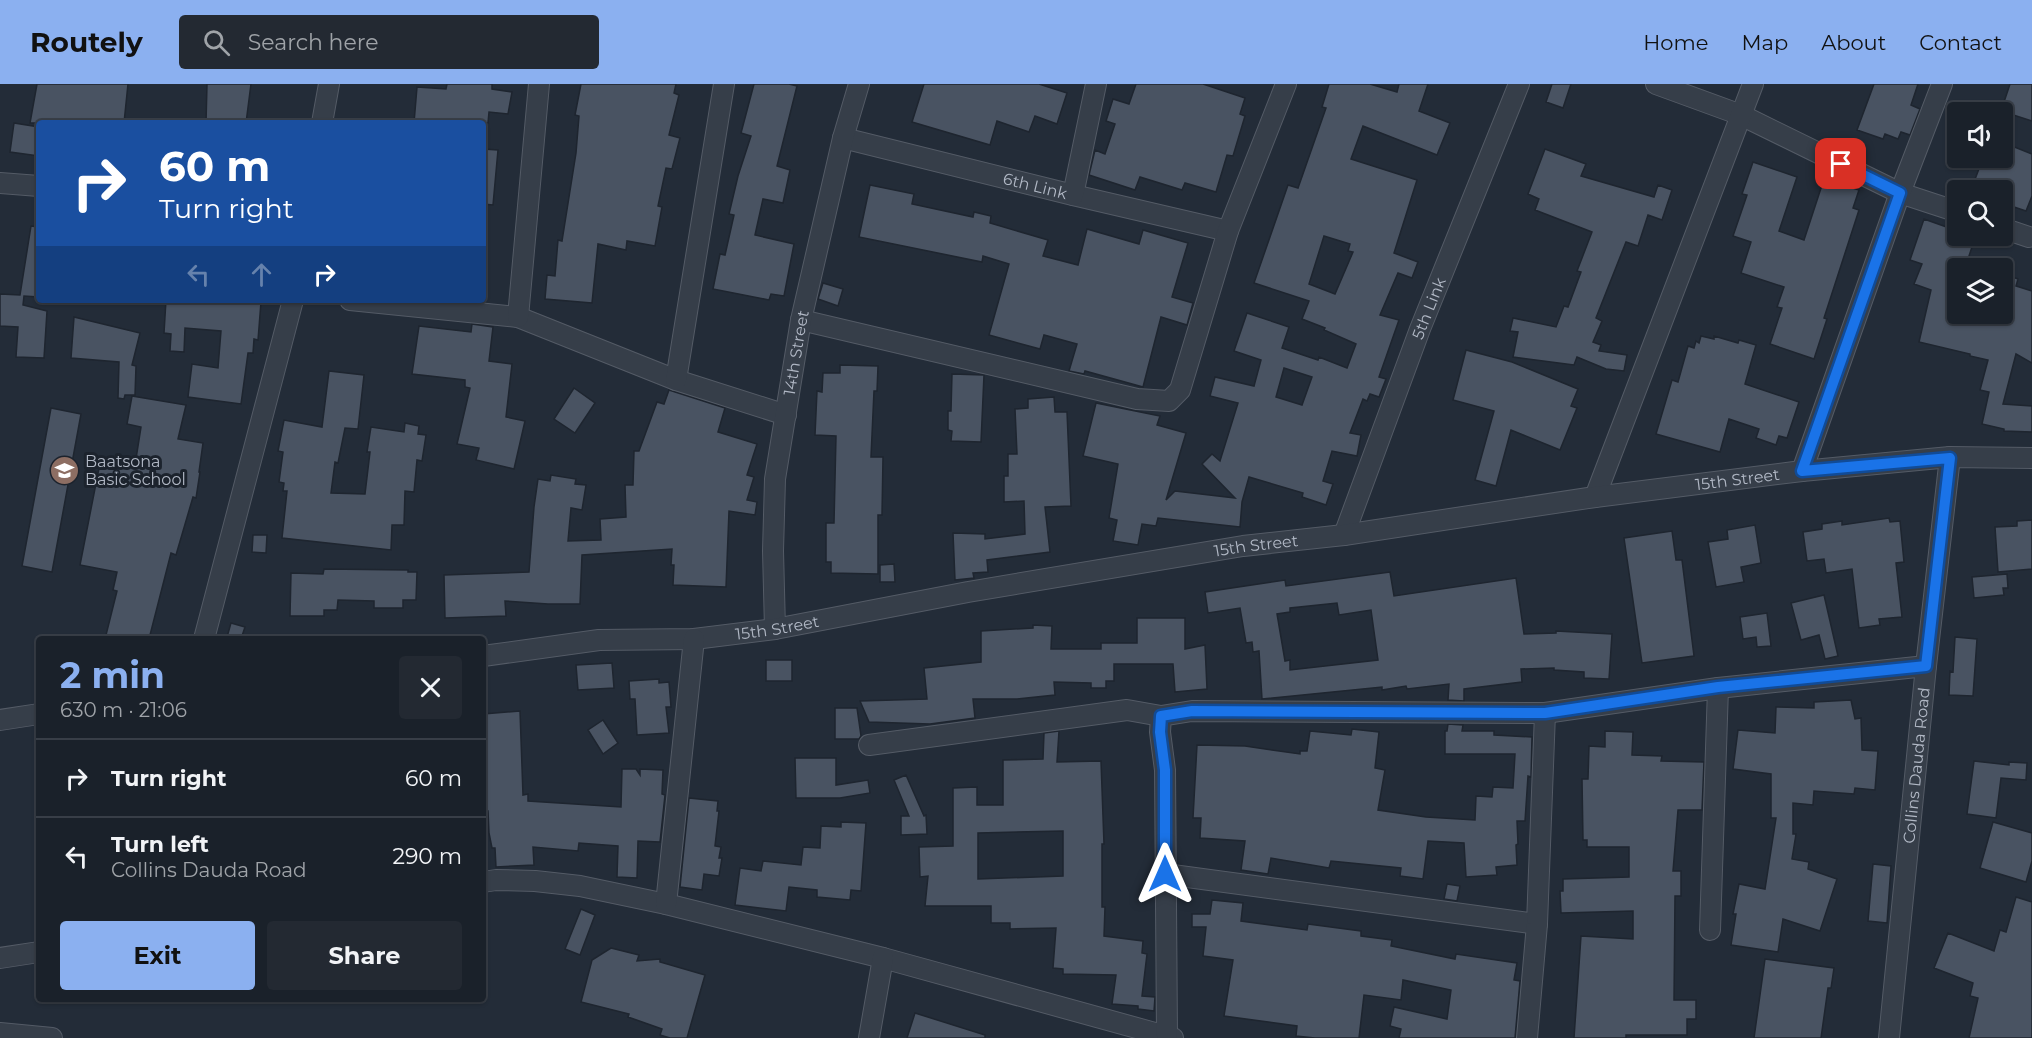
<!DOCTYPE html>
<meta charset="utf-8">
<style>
body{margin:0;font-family:Montserrat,sans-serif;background:#232932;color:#f1f3f6;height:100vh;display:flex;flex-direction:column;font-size:22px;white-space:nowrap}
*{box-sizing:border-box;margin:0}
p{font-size:20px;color:#9fa3a8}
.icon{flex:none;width:33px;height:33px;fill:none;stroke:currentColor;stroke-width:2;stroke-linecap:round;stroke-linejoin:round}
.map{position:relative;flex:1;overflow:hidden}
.details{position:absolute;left:36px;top:552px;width:450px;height:366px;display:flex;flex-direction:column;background:#1a212a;border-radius:6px;box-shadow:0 2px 4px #0004,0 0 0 2px #383e47}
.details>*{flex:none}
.hud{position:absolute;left:36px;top:36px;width:450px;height:183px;border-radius:6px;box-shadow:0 2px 4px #0004,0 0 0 2px #383e47;background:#1a4fa0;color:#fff;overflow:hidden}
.tools{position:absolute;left:1947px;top:18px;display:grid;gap:12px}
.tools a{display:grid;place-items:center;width:66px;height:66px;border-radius:6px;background:#1a212a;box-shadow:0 2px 4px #0004,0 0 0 2px #383e47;font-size:30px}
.pin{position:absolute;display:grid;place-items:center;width:51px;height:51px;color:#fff;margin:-26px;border-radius:12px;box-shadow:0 3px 9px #0006}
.me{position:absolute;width:66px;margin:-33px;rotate:0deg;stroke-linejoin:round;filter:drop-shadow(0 0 4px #0008)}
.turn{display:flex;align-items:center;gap:21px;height:126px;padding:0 24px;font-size:27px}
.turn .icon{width:78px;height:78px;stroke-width:2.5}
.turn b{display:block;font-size:42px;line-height:51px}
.lanes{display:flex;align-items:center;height:57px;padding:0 24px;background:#0003;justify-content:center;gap:30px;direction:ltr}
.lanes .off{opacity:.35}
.round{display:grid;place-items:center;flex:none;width:63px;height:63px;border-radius:6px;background:#232932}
.summary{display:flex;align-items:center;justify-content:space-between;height:102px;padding:0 24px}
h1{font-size:36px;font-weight:700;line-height:45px;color:#8bb0f0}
.cta{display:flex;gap:12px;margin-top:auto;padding:12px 24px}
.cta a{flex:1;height:69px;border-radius:6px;background:#8bb0f0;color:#111;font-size:24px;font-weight:700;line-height:69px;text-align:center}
.cta a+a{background:#232932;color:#f1f3f6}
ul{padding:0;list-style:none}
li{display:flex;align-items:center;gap:18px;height:78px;padding:0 24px;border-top:2px solid #383e47}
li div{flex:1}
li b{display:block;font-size:22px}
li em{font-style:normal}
header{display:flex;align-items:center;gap:36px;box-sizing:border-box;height:84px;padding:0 30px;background:#8bb0f0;color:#111}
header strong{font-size:28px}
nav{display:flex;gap:33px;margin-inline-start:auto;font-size:21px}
.search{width:420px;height:54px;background:#232932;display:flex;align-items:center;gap:15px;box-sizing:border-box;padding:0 21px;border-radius:6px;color:#9fa3a8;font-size:22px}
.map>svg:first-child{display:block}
.building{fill:#495362;stroke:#1e252f;stroke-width:1.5;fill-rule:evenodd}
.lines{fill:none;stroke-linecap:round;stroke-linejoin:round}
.minor-casing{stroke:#545b66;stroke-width:22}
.minor{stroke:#363e49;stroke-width:20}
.route-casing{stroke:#114b97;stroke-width:15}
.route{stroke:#1a73e8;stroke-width:10}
.labels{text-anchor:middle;stroke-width:6;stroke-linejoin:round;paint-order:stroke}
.street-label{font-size:16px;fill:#b1b8c5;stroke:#1c232d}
.poi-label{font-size:16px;fill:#b1b8c5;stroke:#1c232d;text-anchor:start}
</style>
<header>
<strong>Routely</strong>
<div class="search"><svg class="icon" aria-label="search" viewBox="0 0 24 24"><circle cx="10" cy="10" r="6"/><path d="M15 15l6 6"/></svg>Search here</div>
<nav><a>Home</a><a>Map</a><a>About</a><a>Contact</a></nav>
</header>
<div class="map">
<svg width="2032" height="954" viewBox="0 0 2032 954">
<rect width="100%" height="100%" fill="#232c38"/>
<path class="building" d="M37 0H128L124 39H30Z
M207 0H251L246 39H206Z
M447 0H492V5L512 8 508 30 489 28 488 39H414L417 3 446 5Z
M581 0H676L674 9 679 11 669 51 680 54 672 85 666 84 658 122 662 123 655 162 627 157 626 166 598 160 592 219 545 215 547 191 555 192 558 156 562 157 576 69 579 32 575 31Z
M754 0H789L797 2 777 82 790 86 783 119 763 115 755 151 794 160 784 212 771 210 769 216 713 205 720 170 725 171 734 131 729 130 738 92 751 52 741 49Z
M924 0H1039L1067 9 1057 40 1035 32 1029 48 997 37 990 61 912 38Z
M1136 0H1203L1245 14 1240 30 1245 32 1233 72 1227 71 1216 108 1185 99 1182 106 1140 93 1135 106 1089 91 1095 66 1105 70 1115 40 1106 37 1113 15 1129 20Z
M1329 0H1370L1397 8 1399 0H1428L1419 27 1450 39 1437 71 1363 42 1351 75 1417 96 1394 169 1418 178 1412 194 1398 189 1380 231 1399 236 1379 293 1386 295 1379 313 1370 310 1367 317 1363 315 1350 349 1361 351 1357 372 1332 367 1323 397 1333 400 1326 421 1302 413 1303 409 1249 393 1242 418 1240 443 1158 434 1156 442 1142 440 1138 461 1113 457 1117 436 1109 434 1118 380 1083 372 1096 319 1160 332 1157 341 1186 349 1166 416 1175 407 1235 414 1202 380 1212 370 1220 377 1238 319 1210 312 1215 293 1254 302 1261 276 1234 267 1247 229 1289 243 1282 264 1318 276 1319 273 1347 284 1356 260 1324 246 1325 244 1302 235 1309 217 1254 199 1288 101 1298 104 1326 24 1322 23ZM1324 152 1350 160 1348 167 1353 168 1335 210 1309 200ZM1284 284 1312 293 1302 321 1276 313Z
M1552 0H1571L1563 24 1546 18Z
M1874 0H1918L1911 21 1920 25 1910 51 1901 48 1898 55 1885 50 1883 55 1857 46Z
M2010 0H2032V37L2001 27Z
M14 39 39 43V72L10 68Z
M2002 58 2032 70V112L2026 127 2002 119V106H1971L1983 74H2002Z
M483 65 498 66 493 121 483 120Z
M1545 65 1586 80 1581 92 1654 113 1658 101 1672 106 1662 136 1648 131 1638 162 1626 158 1596 234 1602 237 1593 258 1601 261 1599 267 1627 271 1624 287 1606 285 1577 273 1574 281 1513 273 1518 248 1510 247 1513 234 1556 243 1564 222 1568 223 1581 188 1577 187 1592 148 1535 126 1539 115 1528 110Z
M1753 78 1797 93 1779 147 1804 156 1824 95 1859 106 1853 124 1859 126 1824 234 1827 235 1814 275 1770 260 1782 224 1777 223 1784 203 1741 189 1751 158 1733 152 1747 111 1742 110Z
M870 101 914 110 912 120 973 133 974 128 991 132 990 139 1048 156 1043 172 1078 181 1087 145 1139 160 1143 146 1188 159 1172 213 1193 219 1187 241 1161 233 1143 303 1085 287 1084 290 1069 287 1077 260 1044 251 1040 265 989 251 1009 180 983 172 982 178 859 153Z
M1924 135 1955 146 1954 150 1974 157 1965 184 1958 181V230H2002V189L2018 195 2016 202 2032 207V279L2016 270 2003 320 2032 322V348L2004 347V345L1982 340 1989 308 1980 306 1988 276 1970 272V270L1919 258 1931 206 1914 200 1922 180 1910 176Z
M31 142 39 143V213L24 212 23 221 47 227 44 274 16 273 18 243 0 242V210L20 211Z
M823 199 843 205 838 222 818 215Z
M166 216H229L261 218 258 256 254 255 253 269H248L241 320 188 313 192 280 218 284 221 247 185 244 184 268 170 267 171 250 164 249Z
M74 233 140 249 132 281 136 282 135 311H125L124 315 118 314 119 278 71 274Z
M472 240 493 243 489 277 512 280 506 333 525 337 514 385 476 376 479 364 457 360 470 304 465 303V296L412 290 419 242 471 248Z
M1701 252 1714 255V252L1738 259 1739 256 1756 261 1745 300 1799 318 1787 354 1779 352 1776 361 1756 354 1759 345 1729 335 1720 368 1656 350 1672 296 1678 298 1688 262 1694 264 1696 257 1699 259Z
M1466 266 1512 278 1578 305 1571 322 1577 324 1560 366 1511 346 1496 402 1475 396 1494 327 1453 316Z
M840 281 878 282 877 307H874L871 373H883L882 431H878V490L831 489V478H826V439H834L836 352 815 351 817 307 822 308 823 289H840Z
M329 287 364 291 358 345 345 344 338 379 335 378 331 409 365 410 370 368H367L371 343 404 348 405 339 419 342 418 350 426 351 422 377 417 376 414 408 405 407 404 441H392L391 466 282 454 287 407H283L284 399 279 398 283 368 278 367 284 336 322 343Z
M952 290 984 291 981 358 951 357 952 347 948 346V327H951Z
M574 304 595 319 575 349 554 335Z
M669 306 725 324 718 348 757 360 747 391 754 393 747 416 757 418 755 431 729 427 726 503 673 501 674 481H671L672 465 582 471 580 520H548L505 517 506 532 445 534 444 491 529 488 534 423 538 395 550 397 551 391 576 395 575 400 586 401 582 426 571 424 568 457 601 456 600 435 626 433 625 401H633L634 367H639L657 318 664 320Z
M132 312 186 321 178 355 203 359 199 388H200L196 414 193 413 176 471 171 469 149 555H105L117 507 113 506 117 488 80 481 101 374 135 381 141 343 127 340Z
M1054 313 1055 328H1067L1071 422 1045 423 1050 468 987 476 988 488 973 489 974 494 955 496 953 449 985 450V455L1025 450 1024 417 1004 418V392H1008V370H1017L1015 325 1028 324V315Z
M51 324 81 330 52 488 22 482Z
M1889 434 1890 438 1900 437 1904 478 1896 479 1902 533 1879 535 1880 541 1859 544 1852 485 1826 489 1824 475 1807 477 1803 448 1822 445V440L1842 437V441Z
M2032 436V485L1998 488 1995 443 2017 442V437Z
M1755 441 1761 479 1741 483 1744 498 1716 503 1708 458 1728 455 1727 446Z
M1672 447 1676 476H1682L1694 572 1642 579 1624 454Z
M253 451H267L266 469 252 468Z
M894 480 895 498H880V481Z
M324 485 408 486V488H417L416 516H403V524H374V517L338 516 337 526H324V532H290L291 489 323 490Z
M1390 488 1394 512 1516 494 1524 550 1556 549V547L1612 550 1609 595 1584 594V588L1554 586V584L1521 585 1522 598 1464 605V617L1448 616 1449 600 1407 605 1406 602 1382 606V603L1262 615 1259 567 1253 568 1252 558 1246 559 1240 524 1208 529 1205 508 1285 496 1286 502ZM1337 519 1339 531 1371 526 1378 576 1290 586V576L1285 577 1277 530 1290 528V524Z
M2007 490 2008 504H2003L2004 511 1974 514 1972 493Z
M1824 511 1838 572 1825 575 1819 551 1801 556 1791 519Z
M1767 529 1771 562 1757 563 1756 553 1743 555 1740 533Z
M1137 534H1185V565L1205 561 1207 605 1175 608 1173 580H1114V597H1106V604H1091V599L1054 598 1055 611 1017 615H973L975 634 930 640 869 638 860 617 927 615 924 584 981 578V547L1033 544V541L1052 542 1051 565H1101V559H1137Z
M231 539 245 543 241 555 227 553Z
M1955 553 1977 555 1973 612 1949 611 1950 587 1953 588Z
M766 576H792V597H766Z
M612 579 614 604 578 606 576 581Z
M659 595V599L669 598 671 623H666L669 649 637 651 635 615H630L629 597Z
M1851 616 1855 635 1861 634 1862 666 1878 667 1875 706 1855 704 1854 710 1814 707 1813 721 1793 719V750H1796L1792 775 1809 778 1808 785 1837 795 1820 847 1783 835 1778 868 1731 861 1736 830H1733L1739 800 1765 805 1776 734H1771V690L1733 685 1738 646 1775 649 1776 623 1814 624V618Z
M835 624H857L861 652 859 655H835Z
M520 627 523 711 528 710V717L621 723 622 685H636L640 691V685L663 686 662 710 665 711 660 758 638 757 637 794 617 793 618 762 579 759 578 767 533 763 534 781 496 783 495 764H492L489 749 488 727H483V630Z
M603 636 618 659 603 670 588 646Z
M1448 640 1463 641 1462 647H1494V651L1532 653 1531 693 1528 692 1525 737H1517L1518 760 1516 761 1517 781 1496 783 1497 791 1466 793 1464 759 1428 757 1423 795 1400 792 1401 784 1331 777 1329 784 1271 774 1268 790 1241 786 1245 757 1200 754 1201 734H1193L1197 661 1245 662 1300 670V667H1307L1310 647 1351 651 1352 645 1379 648 1375 684 1385 686 1378 726 1426 733 1475 736 1476 712 1492 713 1493 703 1513 704 1515 670H1445V647H1447Z
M1059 647 1057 678 1101 677 1104 760H1102V823H1105L1104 852 1143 857 1142 869 1147 870 1142 912 1155 913 1154 927 1138 925V922L1112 920 1116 891 1063 890V885L1053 884 1056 844 1010 845V839H991V822H925L928 792 920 793 919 763 953 762V704L977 703V721H1003V676L1043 675 1044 649ZM1063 747V792L978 795V749Z
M1605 647 1633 648 1632 671 1662 672 1661 677 1704 678 1702 726H1678L1673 787H1681V812H1675L1674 916H1696V935H1687V951H1626V954H1574L1581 852 1633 855V827L1561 829 1560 807H1563V795L1629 793V763H1587V756H1583L1582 695H1588L1589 662 1605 663Z
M795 674H836V701L868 696 870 709 840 714H796Z
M1974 677 2009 681V678L2027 679 2026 696 2001 694 1996 734 1967 730Z
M906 691 924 732 926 731 927 750 901 751V732H909L894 696Z
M689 714 718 717 717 727H719L715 762 721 763 719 774H722L719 792 704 790 702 806 680 803Z
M841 738 866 739 861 807 851 806 850 816 817 813V806L789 803 786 827 735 821 740 784 761 787 763 777 801 781 803 763 820 764 821 742 841 743Z
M1993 738 2032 749V777L2026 798 1980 784Z
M1873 780 1891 782 1887 839 1868 837Z
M1447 800 1460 802 1457 817 1444 815Z
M2016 813 2032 818V954H1969L1978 914 1970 912 1973 899 1934 884 1948 849 1994 867 2000 846 2006 848Z
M1212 816 1243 819 1241 837 1307 846 1308 840 1361 847V852L1392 856 1391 862 1455 875 1456 870 1517 879 1514 896 1520 897 1515 954H1399L1401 945 1390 942 1394 923 1447 935 1451 906 1403 896 1401 916 1364 911 1359 954H1315L1296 952 1297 942 1224 932 1233 876 1203 872 1206 843H1192V830H1210Z
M581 825 595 831 580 871 565 865Z
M611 864 639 871 637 877 660 875V878L705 891 687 954H670L660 951 662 945 628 933 629 930 581 918 592 876Z
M1765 875 1834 884 1831 904H1828L1821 954H1754Z
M915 929 985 951V954H907Z"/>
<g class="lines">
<defs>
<g id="minor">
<path d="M1656 0 1741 31 1900 109 1958 128"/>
<path d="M322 39 329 0"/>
<path id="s1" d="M843 54 1073 111 1228 147"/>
<path d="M0 99 39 102"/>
<path d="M1073 111 1096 0"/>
<path d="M2002 144 2029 153"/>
<path d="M350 216 518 233 676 296 786 331"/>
<path d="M518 233 539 0"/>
<path d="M801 236 1137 315 1169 317 1180 306 1228 147 1286 0"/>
<path d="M676 296 724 0"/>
<path d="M1802 387 1900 109 1942 0"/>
<path d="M1595 413 1753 0"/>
<path id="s2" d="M1344 451 1420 245 1519 0"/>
<path id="s3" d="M775 545 773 467 775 395 801 236 843 54 859 0"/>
<path d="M204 555 293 216"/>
<path id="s4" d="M483 572 599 556 694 555 775 545 968 508 1243 462 1344 451 1595 413 1802 387 1950 373 2032 374"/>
<path d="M0 636 39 630"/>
<path d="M869 661 1127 626 1161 632"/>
<path d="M1165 790 1537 840"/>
<path d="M483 798 496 796 535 797 580 802 666 820 883 874 1173 954"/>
<path d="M666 820 694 555"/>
<path d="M1710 846 1718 604"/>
<path d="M0 874 39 868"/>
<path d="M0 949 52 954"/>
<path d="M1167 952 1165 686 1160 648 1161 632 1192 627 1545 629 1718 604 1926 582"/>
<path d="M869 954 883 874"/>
<path d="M1527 954 1537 840 1545 629"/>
<path id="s5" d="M1889 954 1926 582 1950 373"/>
</g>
</defs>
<use href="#minor" class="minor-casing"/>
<use href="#minor" class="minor"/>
</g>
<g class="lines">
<defs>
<path id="route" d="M1165 790V686L1160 648 1161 632 1192 627 1545 629 1718 603 1926 582 1950 374 1802 387 1900 109 1841 80"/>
</defs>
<use href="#route" class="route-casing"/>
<use href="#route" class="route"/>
</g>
<defs>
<symbol id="school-disc" viewBox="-11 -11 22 22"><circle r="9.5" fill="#8d6e63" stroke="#1c232d"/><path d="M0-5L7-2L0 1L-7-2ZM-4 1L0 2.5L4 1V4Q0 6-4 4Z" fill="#fff"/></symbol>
</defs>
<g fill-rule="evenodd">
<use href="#school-disc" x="48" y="370" width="33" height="33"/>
</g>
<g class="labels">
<g class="street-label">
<text dy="6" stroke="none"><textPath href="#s1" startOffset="198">6th Link</textPath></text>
<text dy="6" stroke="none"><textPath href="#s2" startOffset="242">5th Link</textPath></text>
<text dy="6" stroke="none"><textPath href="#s3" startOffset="278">14th Street</textPath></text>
<text dy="6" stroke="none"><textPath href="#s4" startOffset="1268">15th Street</textPath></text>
<text dy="6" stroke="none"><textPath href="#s4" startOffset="782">15th Street</textPath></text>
<text dy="6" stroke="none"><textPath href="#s4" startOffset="296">15th Street</textPath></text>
<text dy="6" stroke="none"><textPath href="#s5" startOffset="274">Collins Dauda Road</textPath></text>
</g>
<g class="poi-label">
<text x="85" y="383">Baatsona<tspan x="85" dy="18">Basic School</tspan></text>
</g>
</g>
</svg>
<div class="tools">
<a><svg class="icon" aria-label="sound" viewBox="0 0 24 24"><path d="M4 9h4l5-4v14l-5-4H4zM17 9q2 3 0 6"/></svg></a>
<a><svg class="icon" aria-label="search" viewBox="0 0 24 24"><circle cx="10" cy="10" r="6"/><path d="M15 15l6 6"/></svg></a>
<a><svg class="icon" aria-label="layers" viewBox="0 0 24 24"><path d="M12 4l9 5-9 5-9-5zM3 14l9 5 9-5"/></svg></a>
</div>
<div class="pin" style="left:1841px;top:80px;background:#d93025"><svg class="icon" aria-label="arrive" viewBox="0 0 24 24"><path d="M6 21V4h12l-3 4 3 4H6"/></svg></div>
<svg class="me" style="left:1165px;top:790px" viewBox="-20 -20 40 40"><path d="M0-17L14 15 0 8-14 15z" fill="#1a73e8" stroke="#fff" stroke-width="4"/></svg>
<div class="hud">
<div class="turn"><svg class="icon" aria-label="right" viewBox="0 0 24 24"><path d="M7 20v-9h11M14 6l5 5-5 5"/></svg><div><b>60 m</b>Turn right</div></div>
<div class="lanes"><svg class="icon off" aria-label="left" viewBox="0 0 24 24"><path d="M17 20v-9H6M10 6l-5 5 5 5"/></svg><svg class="icon off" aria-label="ahead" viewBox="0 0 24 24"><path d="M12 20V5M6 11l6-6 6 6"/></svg><svg class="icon" aria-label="right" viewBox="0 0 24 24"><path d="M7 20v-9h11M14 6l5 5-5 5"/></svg></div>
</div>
<section class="details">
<div class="summary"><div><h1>2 min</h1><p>630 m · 21:06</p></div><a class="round"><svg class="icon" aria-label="close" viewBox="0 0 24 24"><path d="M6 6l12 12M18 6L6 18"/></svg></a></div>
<ul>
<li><svg class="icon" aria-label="right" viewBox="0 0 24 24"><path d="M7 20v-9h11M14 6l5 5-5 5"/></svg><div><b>Turn right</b></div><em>60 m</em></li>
<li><svg class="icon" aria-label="left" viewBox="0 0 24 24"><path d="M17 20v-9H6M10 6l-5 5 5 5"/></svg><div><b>Turn left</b><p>Collins Dauda Road</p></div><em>290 m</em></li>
</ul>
<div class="cta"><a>Exit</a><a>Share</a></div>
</section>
</div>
